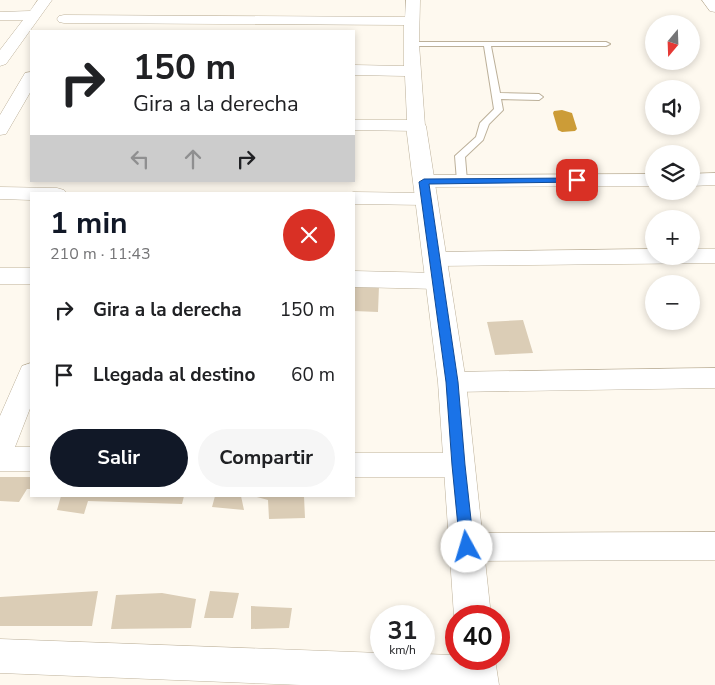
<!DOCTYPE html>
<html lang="es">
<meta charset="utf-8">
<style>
body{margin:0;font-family:"Nunito Sans",sans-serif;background:#f6f6f6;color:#202124;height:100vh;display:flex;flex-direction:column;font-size:19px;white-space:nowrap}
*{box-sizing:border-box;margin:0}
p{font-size:16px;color:#757577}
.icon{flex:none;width:28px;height:28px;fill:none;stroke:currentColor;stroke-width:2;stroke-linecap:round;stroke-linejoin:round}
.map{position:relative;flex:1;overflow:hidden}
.details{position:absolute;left:30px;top:192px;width:325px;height:305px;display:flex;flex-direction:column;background:#fff;border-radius:0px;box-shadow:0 2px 8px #0003}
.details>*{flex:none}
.guide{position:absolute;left:30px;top:30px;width:325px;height:152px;border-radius:0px;box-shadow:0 2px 8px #0003;background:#fff;color:#202124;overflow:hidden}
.needle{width:32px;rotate:199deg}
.controls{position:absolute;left:645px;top:15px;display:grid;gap:10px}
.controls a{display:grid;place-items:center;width:55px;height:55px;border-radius:50%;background:#fff;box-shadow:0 2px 8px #0003;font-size:25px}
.speed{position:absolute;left:370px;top:605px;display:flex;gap:10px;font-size:25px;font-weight:700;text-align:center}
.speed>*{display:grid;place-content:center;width:65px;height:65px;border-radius:50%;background:#fff;box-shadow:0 2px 8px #0003;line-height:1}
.speed small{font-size:12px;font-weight:400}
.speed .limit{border:8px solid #d22;background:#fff;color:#111}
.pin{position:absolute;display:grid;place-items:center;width:42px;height:42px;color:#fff;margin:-21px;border-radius:10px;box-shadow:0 2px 8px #0006}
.me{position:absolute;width:55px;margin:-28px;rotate:354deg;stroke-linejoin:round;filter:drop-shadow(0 0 4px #0008)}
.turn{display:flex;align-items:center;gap:18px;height:105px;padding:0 20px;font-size:22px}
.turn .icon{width:65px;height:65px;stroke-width:2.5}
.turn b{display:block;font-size:35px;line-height:42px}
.lanes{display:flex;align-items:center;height:48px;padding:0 20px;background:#0003;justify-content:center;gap:25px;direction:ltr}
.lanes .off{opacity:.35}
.round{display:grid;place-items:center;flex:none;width:52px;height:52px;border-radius:26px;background:#f6f6f6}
.head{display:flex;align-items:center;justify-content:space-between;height:85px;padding:0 20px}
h1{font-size:30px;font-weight:700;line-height:38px;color:#111827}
.action{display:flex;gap:10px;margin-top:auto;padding:10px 20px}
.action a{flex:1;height:58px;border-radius:30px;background:#111827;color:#fff;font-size:20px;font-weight:700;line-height:58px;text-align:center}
.action a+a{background:#f6f6f6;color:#202124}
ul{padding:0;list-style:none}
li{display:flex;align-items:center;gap:15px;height:65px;padding:0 20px}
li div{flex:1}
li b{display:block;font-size:19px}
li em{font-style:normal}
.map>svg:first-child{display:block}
.water{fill:#cc9c37}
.building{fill:#dbcdb6}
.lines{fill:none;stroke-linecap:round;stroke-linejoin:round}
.service-casing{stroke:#bcb099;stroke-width:2}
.minor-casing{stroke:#bcb099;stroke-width:1}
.tertiary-casing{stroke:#bcb099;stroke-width:1}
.service{fill:#fff;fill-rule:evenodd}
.minor{fill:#fff;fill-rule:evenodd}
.tertiary{fill:#fff;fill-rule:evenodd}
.route{fill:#1a73e8;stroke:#114b97}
</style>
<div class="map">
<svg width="715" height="685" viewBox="0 0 715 685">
<rect width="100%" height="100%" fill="#fef9ef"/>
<path class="water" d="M562 110 572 113 577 129 575 131 562 132 558 130 553 113 554 111Z"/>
<path class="building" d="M354 285 379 286 378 312 354 311Z
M523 320 533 353 495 355 487 322Z
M0 477H31V489H27L19 502 0 501Z
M61 496H184L182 504 88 501 84 514 57 510Z
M215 496H241L244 510 212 507Z
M253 496H304L305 518 269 519 268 500Z
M98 591 92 626H0V597Z
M210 591 239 593 233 618H204Z
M162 593 196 599 191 628 111 629 116 595Z
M251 606 292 608 289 628 251 629Z"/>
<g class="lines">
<defs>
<path id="service" d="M408 42H606L610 44 606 46H491L500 93 539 94 543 97 539 100 501 99 503 110 489 124 483 140 465 157 467 181 462 184 457 181 455 156 476 137 480 123 494 109 484 46H408Z"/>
<path id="minor" d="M38 0H52L6 64 0 66V50L23 20H0V12L30 11Z
M406 0H420L419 44 425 126 422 130 416 131 354 130V120H407L405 76 354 75V65L404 66V25L64 23 59 22 57 19 59 16 64 15 405 17Z
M702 0H715V12L710 11Z
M31 72V91L6 134 0 135V115L25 73Z
M715 173V185L691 186V174Z
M654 174V186L424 187 417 185 414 181 417 177 424 175Z
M0 187 57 188 64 190 67 194H31V200L0 199Z
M354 192 426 193 433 195 436 199 433 203 426 205 354 204V194H347Z
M654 249V256H691V249H715V263L436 266 428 264 425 259 428 254 436 252Z
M0 268H31V284H0Z
M354 271 438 273 446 276 450 281 446 286 438 289 354 287Z
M31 363V406L15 447H31V471H0V416L22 366Z
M715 368V388L452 392 443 389 439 382 443 375 452 372Z
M354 453H458L468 456 472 465 468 474 458 477H354Z
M715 532V560L467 561 456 557 451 547 456 537 467 533Z
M0 639 381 653V659H424V654L456 655V659H483L490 661 495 674 490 685H301L0 673Z"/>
<path id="tertiary" d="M416 120 423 122 426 126 466 382 491 616H456V620L454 616 438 382 406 126 409 122Z
M457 659H495L499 685H459Z"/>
</defs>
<use href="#service" class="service-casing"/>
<use href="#minor" class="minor-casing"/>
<use href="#tertiary" class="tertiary-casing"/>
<use href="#service" class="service"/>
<use href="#minor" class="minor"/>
<use href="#tertiary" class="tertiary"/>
</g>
<path class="route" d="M577 178 581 180 580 182 429 184 458 382 465 465 474 547 472 552 467 553 462 552 460 547 452 465 446 382 419 182 424 179Z"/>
</svg>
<div class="controls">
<a><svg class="needle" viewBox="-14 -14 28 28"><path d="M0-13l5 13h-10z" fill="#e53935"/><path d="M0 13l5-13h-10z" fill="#757577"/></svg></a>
<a><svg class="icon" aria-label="sound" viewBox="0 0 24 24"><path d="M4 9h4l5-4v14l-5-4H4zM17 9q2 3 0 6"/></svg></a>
<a><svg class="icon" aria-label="layers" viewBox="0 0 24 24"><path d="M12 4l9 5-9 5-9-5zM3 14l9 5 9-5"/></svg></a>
<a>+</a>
<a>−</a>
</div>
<div class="speed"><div>31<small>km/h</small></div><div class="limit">40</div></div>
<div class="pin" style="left:577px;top:180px;background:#d93025"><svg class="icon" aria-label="arrive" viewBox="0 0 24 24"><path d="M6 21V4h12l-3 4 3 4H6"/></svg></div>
<svg class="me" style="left:467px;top:547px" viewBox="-20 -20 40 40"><circle r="19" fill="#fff"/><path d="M0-13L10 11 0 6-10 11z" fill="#1a73e8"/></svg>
<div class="guide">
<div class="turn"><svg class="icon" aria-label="right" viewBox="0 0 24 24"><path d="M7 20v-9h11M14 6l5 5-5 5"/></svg><div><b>150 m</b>Gira a la derecha</div></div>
<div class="lanes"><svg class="icon off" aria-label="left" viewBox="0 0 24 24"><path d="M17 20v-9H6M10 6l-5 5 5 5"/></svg><svg class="icon off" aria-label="ahead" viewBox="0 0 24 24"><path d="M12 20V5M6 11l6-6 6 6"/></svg><svg class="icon" aria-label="right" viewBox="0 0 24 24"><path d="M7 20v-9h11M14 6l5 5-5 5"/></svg></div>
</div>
<section class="details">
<div class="head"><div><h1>1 min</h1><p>210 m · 11:43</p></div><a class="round" style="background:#d93025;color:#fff"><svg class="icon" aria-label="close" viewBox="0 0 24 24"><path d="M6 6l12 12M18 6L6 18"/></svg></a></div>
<ul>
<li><svg class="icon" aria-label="right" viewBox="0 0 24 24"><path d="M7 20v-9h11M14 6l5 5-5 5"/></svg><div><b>Gira a la derecha</b></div><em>150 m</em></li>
<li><svg class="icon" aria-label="arrive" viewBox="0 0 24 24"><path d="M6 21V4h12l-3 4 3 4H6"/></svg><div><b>Llegada al destino</b></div><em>60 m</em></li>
</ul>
<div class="action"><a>Salir</a><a>Compartir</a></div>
</section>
</div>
